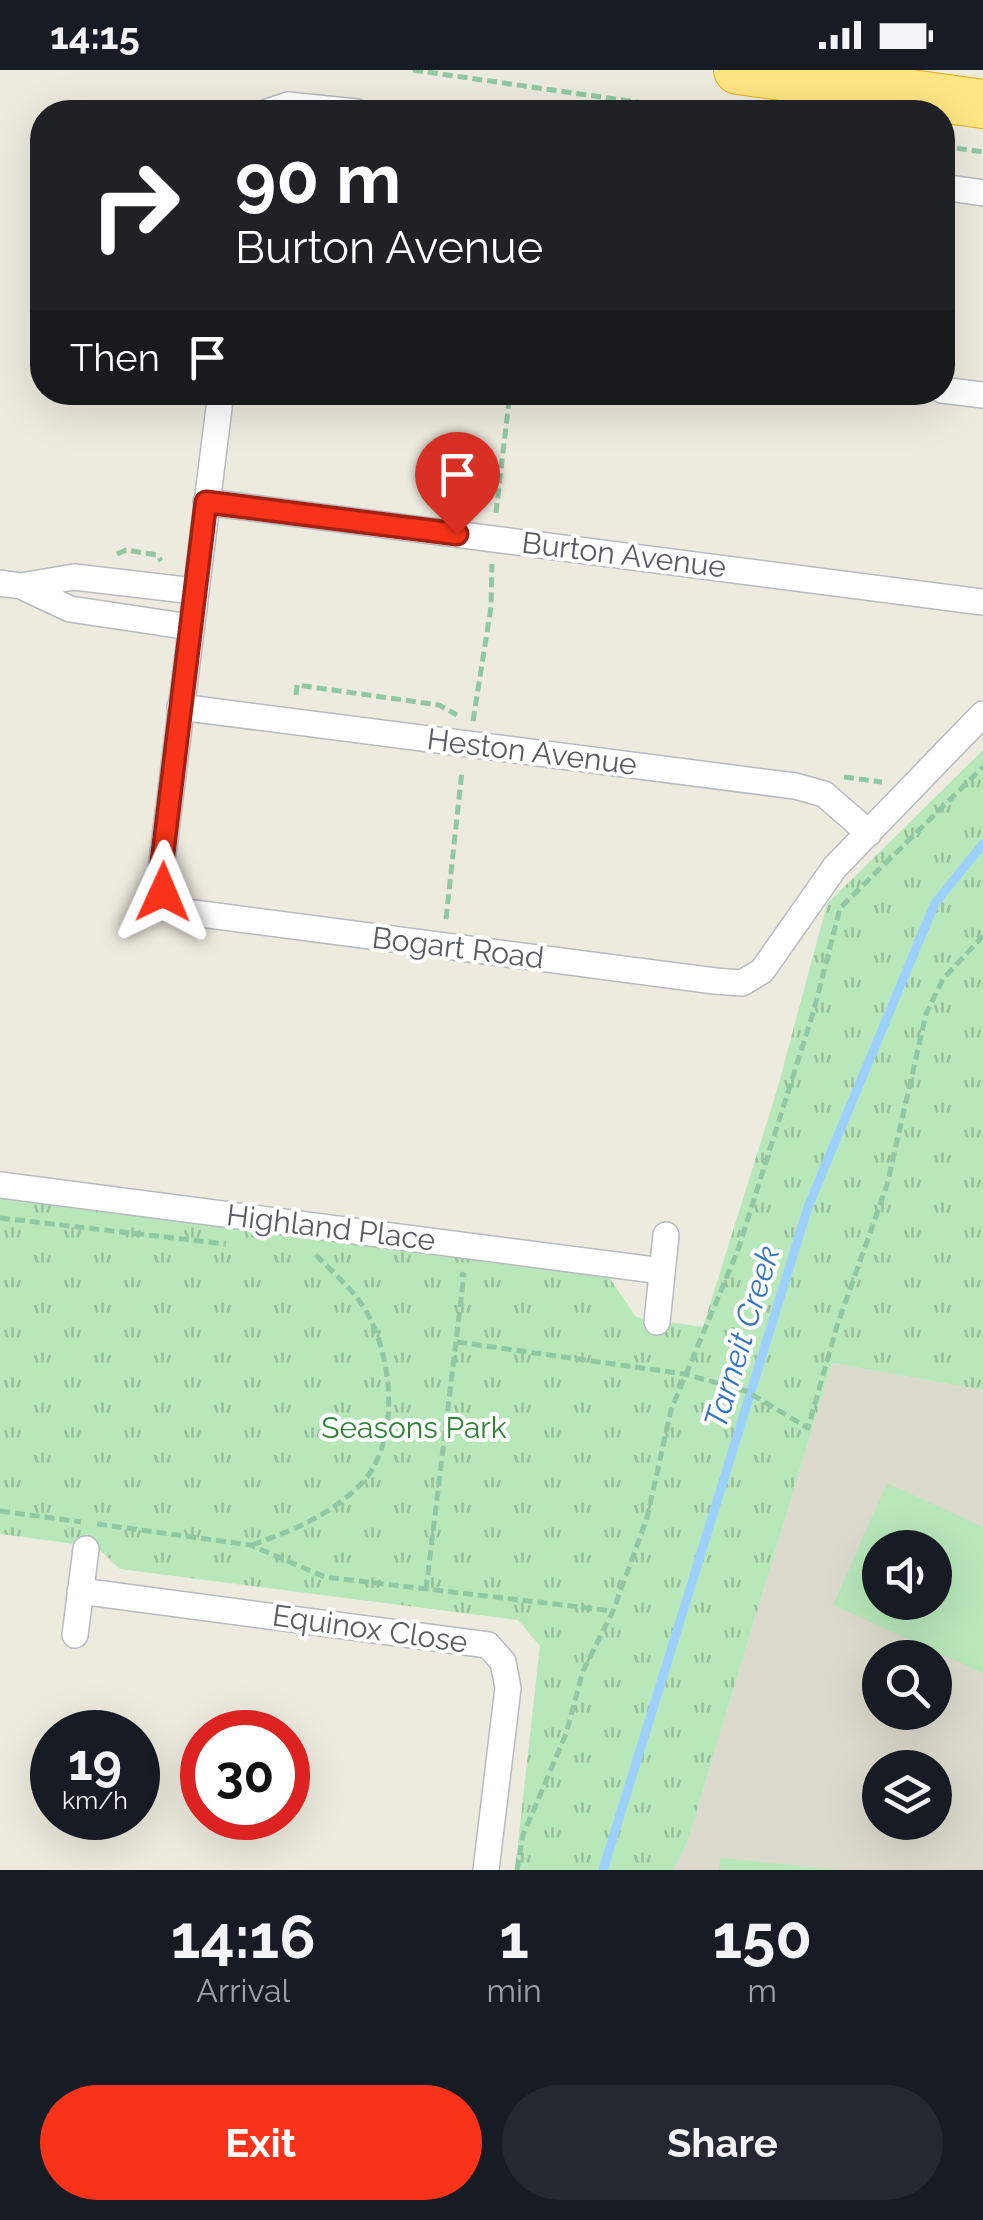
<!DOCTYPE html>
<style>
body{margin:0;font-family:Raleway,sans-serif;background:#242831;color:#f1f3f6;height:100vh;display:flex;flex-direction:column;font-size:38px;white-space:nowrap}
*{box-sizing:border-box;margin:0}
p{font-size:32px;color:#9ea1a6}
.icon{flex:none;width:55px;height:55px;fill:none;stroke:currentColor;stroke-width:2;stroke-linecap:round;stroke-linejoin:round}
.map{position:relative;height:1800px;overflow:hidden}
.side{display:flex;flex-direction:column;background:#171b24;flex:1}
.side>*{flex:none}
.guide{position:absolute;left:30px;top:30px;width:925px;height:305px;border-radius:40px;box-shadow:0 10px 40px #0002;background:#202124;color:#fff;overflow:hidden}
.buttons{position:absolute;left:862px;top:1460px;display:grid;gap:20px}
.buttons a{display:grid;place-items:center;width:90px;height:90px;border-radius:50%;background:#171b24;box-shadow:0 10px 40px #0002;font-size:50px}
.speed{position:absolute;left:30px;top:1640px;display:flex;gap:20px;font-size:50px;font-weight:700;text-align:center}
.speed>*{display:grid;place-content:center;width:130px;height:130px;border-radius:50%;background:#171b24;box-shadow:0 10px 40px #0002;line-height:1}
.speed small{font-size:25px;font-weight:400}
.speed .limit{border:15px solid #d22;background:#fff;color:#111}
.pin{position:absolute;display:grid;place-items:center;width:85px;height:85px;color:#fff;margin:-102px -42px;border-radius:50% 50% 50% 0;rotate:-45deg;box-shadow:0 0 10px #0007}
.pin .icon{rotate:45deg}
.me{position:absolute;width:110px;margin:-55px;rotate:1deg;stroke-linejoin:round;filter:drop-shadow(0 0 8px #0008)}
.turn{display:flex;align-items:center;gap:35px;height:210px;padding:0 40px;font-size:45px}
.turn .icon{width:130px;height:130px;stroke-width:2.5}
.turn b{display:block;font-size:70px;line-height:85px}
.then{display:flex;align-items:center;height:95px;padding:0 40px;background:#0003;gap:20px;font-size:38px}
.eta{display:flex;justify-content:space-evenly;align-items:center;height:170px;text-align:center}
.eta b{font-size:60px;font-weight:700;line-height:70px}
.primary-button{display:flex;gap:20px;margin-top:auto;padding:20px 40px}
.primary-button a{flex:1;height:115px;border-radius:60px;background:#f93319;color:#fff;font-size:40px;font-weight:700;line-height:115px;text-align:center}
.primary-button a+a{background:#242831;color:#f1f3f6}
.status{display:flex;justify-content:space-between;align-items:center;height:70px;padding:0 50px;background:#171b24;direction:ltr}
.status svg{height:28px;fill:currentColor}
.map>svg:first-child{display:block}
.education{fill:#dcd9cd;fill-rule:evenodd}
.green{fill:#b8e7ba;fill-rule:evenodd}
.park{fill:url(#park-tufts)}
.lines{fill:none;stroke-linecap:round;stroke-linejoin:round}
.stream{stroke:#9cd0ff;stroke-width:9}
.street-casing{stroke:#b7bac0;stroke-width:28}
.highway-casing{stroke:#ebab00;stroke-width:50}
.path{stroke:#91c8a2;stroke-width:5;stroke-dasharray:10 5;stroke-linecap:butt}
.street{stroke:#fff;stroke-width:25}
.highway{stroke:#ffe583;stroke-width:48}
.route-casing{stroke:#a22110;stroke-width:25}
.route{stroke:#f93319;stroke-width:18}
.labels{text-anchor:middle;stroke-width:8;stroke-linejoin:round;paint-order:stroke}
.street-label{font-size:30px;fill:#585c62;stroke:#fff}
.park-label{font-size:30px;fill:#2d8534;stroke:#fff}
.water-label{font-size:32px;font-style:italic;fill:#3374c3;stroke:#fff}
</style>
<div class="status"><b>14:15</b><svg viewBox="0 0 49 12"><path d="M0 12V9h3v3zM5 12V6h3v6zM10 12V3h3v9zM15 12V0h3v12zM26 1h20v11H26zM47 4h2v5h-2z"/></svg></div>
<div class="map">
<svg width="983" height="1800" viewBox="0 0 983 1800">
<defs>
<pattern id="park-tufts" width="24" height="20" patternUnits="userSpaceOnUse" patternTransform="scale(2.5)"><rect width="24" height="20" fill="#b8e7ba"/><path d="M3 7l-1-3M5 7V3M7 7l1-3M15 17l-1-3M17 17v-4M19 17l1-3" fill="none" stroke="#98be9b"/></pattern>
</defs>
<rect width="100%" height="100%" fill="#edeade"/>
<path class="education" d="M832 1293 983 1320V1800H673L687 1773ZM880 1478H935V1532H880ZM880 1588H935V1642H880ZM880 1698H935V1752H880Z"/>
<path class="green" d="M887 1413 983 1457V1603L833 1535ZM880 1478H935V1532H880Z
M720 1788 841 1800H719Z"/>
<path class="park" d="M983 680V1320L832 1293 687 1773 673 1800H515L540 1576 518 1550 120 1499 97 1477 0 1464V1126L607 1204 636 1247 703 1257 777 1020 827 834Z"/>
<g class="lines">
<path class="stream" d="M603 1800 808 1137 935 833 983 774"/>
<defs>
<path id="street" d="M267 42 288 35 356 42
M942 117 983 123
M942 320 983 325
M221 322 161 800 163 822 186 842 715 911 742 913 762 901 835 797 983 644
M206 432 983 532
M0 513 21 516 74 507 194 521
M21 516 70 539 190 557
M180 637 795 716 824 724 869 763
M0 1115 662 1201
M657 1252 666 1165
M80 1521 488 1575 503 1592 508 1618 486 1800
M75 1565 86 1479"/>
<path id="highway" d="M738 0 983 34"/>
</defs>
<use href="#street" class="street-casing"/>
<use href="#highway" class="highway-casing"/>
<path class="path" d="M413 0 706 42
M942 76 983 82
M496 443 510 322
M117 484 126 480 157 485 161 491
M296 625 297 615 439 635 457 645
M473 651 491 537 492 494
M844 707 882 712
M446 849 462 701
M0 1148 226 1174
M457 1272 685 1304 746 1321 808 1358 837 1256 887 1115 926 944 943 909 983 866
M0 1441 81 1452
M97 1454 250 1475 325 1507 613 1541
M252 1475C291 1461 329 1446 359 1416 404 1372 393 1275 358 1229 346 1213 329 1199 315 1184
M426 1520 464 1205 460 1204
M517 1800 523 1765 566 1664 583 1601 613 1541 647 1448 671 1340 738 1180 814 940 840 838 983 697"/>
<use href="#street" class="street"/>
<use href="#highway" class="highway"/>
</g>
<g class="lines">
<defs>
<path id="route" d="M163 822 161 800 206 432 457 464"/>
</defs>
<use href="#route" class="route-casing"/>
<use href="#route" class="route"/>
</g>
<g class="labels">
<g class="street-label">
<text transform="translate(624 485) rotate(7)" y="10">Burton Avenue</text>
<text transform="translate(532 682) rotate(7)" y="10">Heston Avenue</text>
<text transform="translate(458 878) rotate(7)" y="10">Bogart Road</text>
<text transform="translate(331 1158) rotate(7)" y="10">Highland Place</text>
<text transform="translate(370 1559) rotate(8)" y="10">Equinox Close</text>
</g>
<g class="park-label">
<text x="414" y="1368">Seasons Park</text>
</g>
<g class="water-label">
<text transform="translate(742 1267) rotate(-73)" y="11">Tarneit Creek</text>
</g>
</g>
</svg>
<div class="buttons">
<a><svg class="icon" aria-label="sound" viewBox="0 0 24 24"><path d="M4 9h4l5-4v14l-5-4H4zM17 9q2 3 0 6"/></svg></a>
<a><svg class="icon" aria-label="search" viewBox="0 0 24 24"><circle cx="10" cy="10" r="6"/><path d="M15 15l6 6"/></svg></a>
<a><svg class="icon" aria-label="layers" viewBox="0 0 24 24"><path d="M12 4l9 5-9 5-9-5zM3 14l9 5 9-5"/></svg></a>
</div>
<div class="speed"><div>19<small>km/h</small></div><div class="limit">30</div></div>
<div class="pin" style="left:457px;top:464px;background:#d93025"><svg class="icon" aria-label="arrive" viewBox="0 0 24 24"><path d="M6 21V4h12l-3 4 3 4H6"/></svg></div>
<svg class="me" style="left:163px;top:822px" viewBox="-20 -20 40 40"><path d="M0-17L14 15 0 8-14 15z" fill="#f93319" stroke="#fff" stroke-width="4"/></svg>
<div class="guide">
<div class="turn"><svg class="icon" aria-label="right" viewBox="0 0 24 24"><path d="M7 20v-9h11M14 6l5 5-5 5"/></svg><div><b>90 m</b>Burton Avenue</div></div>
<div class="then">Then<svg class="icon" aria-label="arrive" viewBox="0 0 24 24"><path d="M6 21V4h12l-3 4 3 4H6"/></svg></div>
</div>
</div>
<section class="side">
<div class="eta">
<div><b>14:16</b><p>Arrival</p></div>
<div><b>1</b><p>min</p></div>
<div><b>150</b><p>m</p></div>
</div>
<div class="primary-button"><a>Exit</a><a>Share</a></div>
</section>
